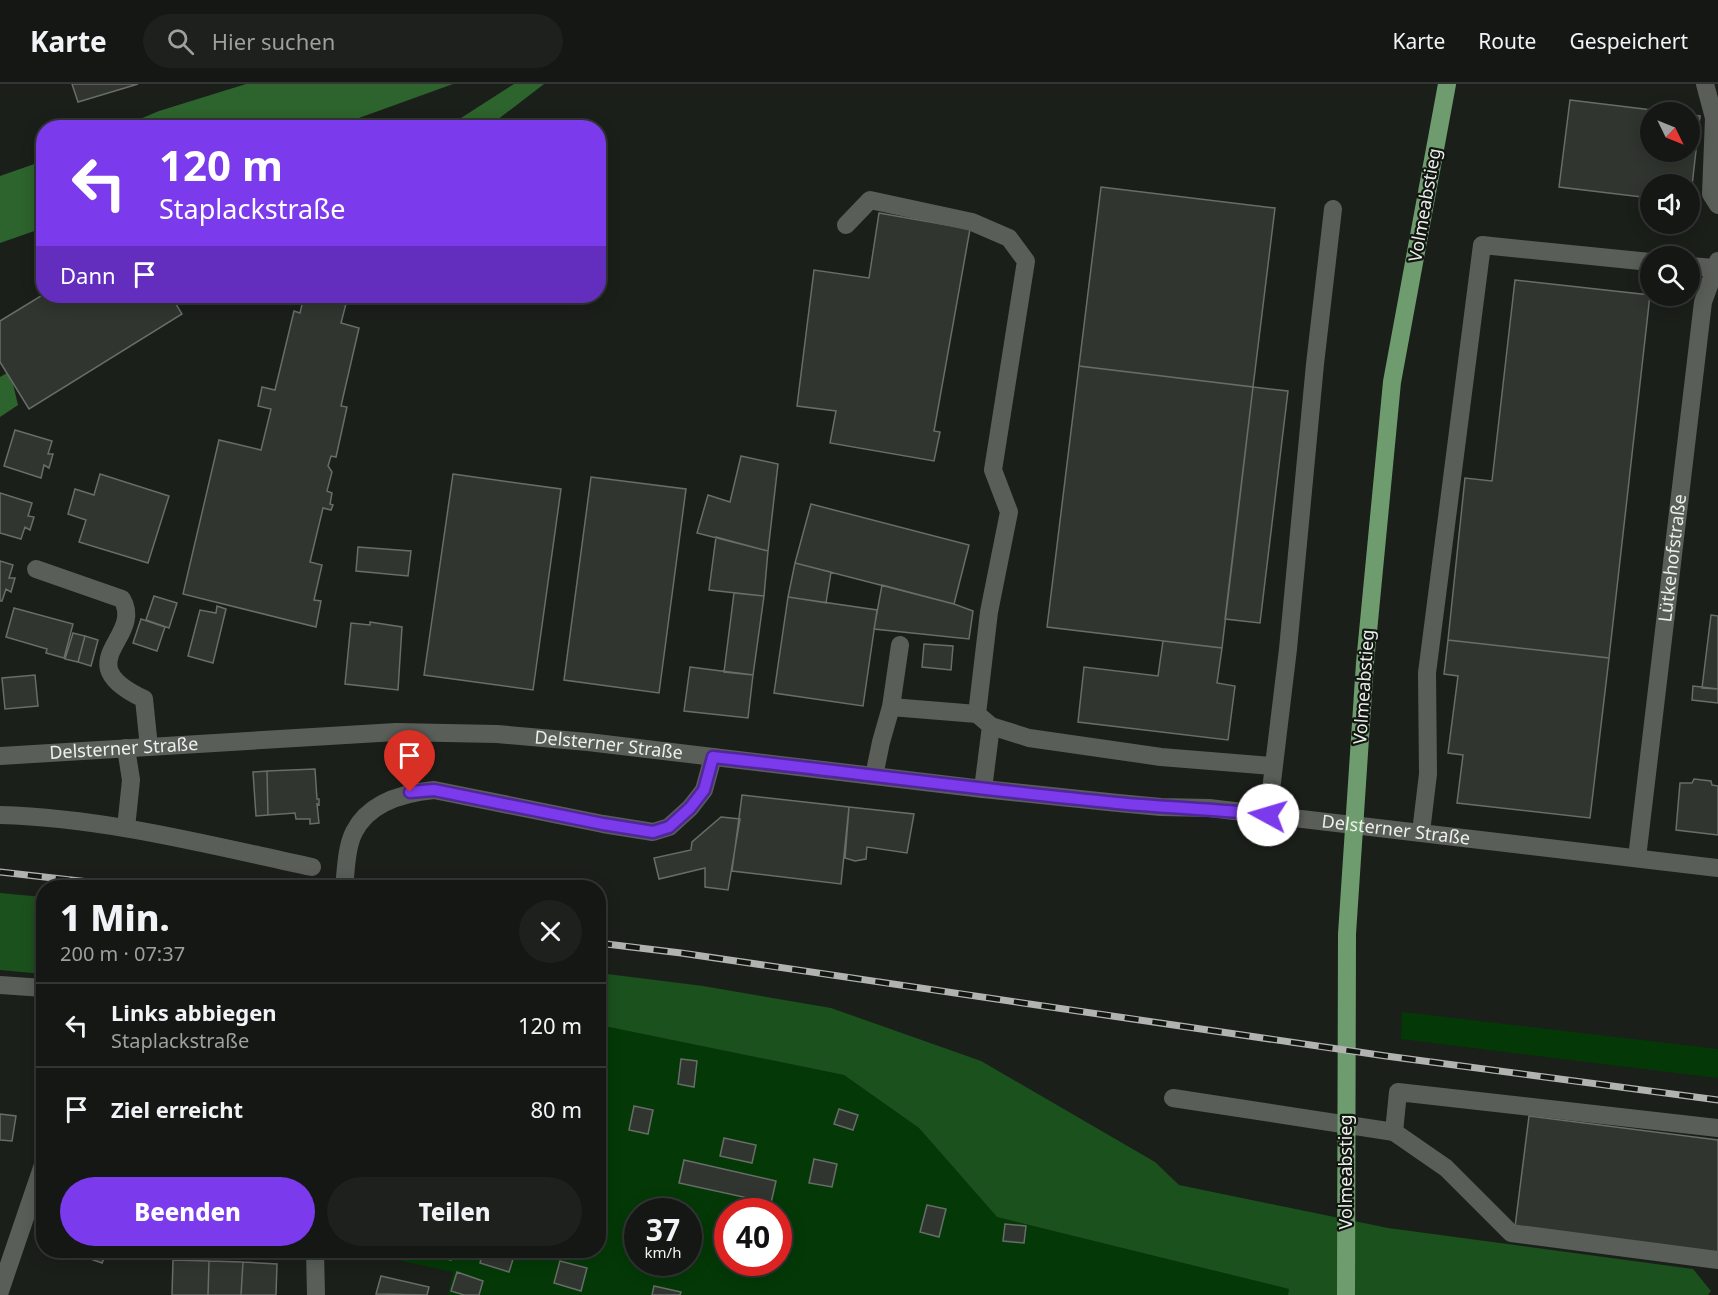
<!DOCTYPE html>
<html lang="de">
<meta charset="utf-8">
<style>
body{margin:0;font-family:"Noto Sans",sans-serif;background:#1d201d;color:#f1f3f6;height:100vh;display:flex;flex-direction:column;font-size:22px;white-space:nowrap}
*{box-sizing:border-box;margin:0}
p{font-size:20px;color:#9d9fa0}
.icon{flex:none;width:33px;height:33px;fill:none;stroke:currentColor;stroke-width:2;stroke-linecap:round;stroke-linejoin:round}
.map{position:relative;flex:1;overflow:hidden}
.drawer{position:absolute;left:36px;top:796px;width:570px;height:378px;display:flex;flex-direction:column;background:#141714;border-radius:24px;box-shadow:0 3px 15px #0003,0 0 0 2px #333634}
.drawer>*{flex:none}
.top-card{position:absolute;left:36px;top:36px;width:570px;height:183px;border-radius:24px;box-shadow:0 3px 15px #0003,0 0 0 2px #333634;background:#7c3aed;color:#fff;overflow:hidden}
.needle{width:39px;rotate:133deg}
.fabs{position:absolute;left:1640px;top:18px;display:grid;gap:12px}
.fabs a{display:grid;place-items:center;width:60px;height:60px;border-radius:50%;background:#141714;box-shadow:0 3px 15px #0003,0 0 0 2px #333634;font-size:30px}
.speed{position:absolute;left:624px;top:1114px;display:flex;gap:12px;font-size:30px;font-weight:700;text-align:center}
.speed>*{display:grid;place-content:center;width:78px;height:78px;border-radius:50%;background:#141714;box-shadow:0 3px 15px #0003,0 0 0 2px #333634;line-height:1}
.speed small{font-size:15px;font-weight:400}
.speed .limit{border:9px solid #d22;background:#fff;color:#111}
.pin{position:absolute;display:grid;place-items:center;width:51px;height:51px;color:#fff;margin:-62px -26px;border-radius:50% 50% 50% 0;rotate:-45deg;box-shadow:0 0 6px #0007}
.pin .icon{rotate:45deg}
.me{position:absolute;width:66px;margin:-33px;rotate:276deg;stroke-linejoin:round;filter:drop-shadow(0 0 4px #0008)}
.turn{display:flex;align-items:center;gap:21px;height:126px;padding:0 24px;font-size:27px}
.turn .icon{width:78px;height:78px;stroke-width:2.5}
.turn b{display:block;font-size:42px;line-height:51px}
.then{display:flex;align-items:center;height:57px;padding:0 24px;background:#0003;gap:12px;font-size:22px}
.round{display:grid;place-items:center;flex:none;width:63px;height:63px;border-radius:32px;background:#1d201d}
.headline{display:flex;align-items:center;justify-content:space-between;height:102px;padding:0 24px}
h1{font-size:36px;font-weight:800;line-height:45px}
.primary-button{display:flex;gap:12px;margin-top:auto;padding:12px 24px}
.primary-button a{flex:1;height:69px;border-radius:36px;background:#7c3aed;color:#fff;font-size:24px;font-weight:800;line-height:69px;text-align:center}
.primary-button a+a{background:#1d201d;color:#f1f3f6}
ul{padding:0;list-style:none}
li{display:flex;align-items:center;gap:18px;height:84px;padding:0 24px;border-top:2px solid #333634}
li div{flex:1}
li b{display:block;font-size:22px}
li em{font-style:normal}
header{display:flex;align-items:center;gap:36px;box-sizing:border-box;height:84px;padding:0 30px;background:#141714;border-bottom:2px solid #333634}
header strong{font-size:28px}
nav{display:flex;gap:33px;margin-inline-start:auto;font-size:21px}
.search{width:420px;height:54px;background:#1d201d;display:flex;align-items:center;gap:15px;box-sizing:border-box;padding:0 21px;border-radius:33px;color:#9d9fa0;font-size:22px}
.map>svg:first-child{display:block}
.green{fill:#043907;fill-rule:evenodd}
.forest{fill:#1b511c}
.water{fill:#2d632d}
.building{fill:#30352f;stroke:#676d67;stroke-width:1.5}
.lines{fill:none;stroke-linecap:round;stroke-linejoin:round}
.minor{stroke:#595f58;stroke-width:18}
.major{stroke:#6f9c6e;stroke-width:18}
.rail-casing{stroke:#b0b3af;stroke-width:7}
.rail{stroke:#121611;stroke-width:4.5;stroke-dasharray:14;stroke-linecap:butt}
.route-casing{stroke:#51269a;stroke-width:15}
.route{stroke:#7c3aed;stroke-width:10}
.labels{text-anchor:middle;stroke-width:4.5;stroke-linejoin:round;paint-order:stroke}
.street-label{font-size:18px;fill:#ecefeb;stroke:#121611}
</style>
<header>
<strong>Karte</strong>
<div class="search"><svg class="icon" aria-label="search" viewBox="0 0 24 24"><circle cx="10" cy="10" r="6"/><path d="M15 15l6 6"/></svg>Hier suchen</div>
<nav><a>Karte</a><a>Route</a><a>Gespeichert</a></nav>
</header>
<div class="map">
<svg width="1718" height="1211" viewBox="0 0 1718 1211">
<rect width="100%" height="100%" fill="#1b1f1a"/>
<path class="green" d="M1402 928 1718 965V994L1401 955Z
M599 941 844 991 919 1044 997 1133 1290 1205 1288 1211H448L453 1188 355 1167H598ZM638 1128H688V1179H638ZM728 1128H778V1179H728Z"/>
<path class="forest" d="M0 809 43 813V890L0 886Z
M599 889 703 902 831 924 981 977 1155 1078 1179 1101 1388 1144 1693 1185 1711 1207 1708 1211H1288L1289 1205 997 1133 919 1044 844 991 599 941Z"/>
<path class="water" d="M246 0H453L334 43H121L159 27Z
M514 0H544L488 43H447Z
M43 77V144L0 159V92Z
M7 289 13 300 18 321 0 333V293Z"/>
<path class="building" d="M72 0H138L78 18Z
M1570 16 1669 28H1650V68H1689V31L1700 32 1690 119 1689 100H1650V114L1559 103Z
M1101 103 1275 124 1253 303 1079 282Z
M879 129 970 145 934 347 940 348 934 377 830 359 836 327 797 322 814 186 869 194Z
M1515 196 1650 211 1609 574 1448 556 1465 394 1492 397Z
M44 210V212H171L182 230 29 325 0 278V237Z
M304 212H348L341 239 359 244 341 322 347 323 336 373 331 372 328 382 332 388 327 407 332 409 330 420 333 421 331 426 323 424 310 478 322 481 314 516 321 517 316 543 183 510 219 356 261 366 271 325 258 322 262 303 275 306 294 227 300 229Z
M1079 282 1253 303 1222 564 1047 543Z
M1253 303 1288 307 1260 539 1225 535Z
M15 346 52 357 48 370H53L49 384 44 381 41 394 4 382Z
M741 372 778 380 768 467 697 449 708 411 730 418Z
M100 390 169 412 148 479 79 458 86 436 68 430 75 405 94 411Z
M453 390 561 405 533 606 424 591Z
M591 393 686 405 659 609 564 596Z
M0 409 32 419 28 432 34 433 30 446 25 443 21 455 0 449Z
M811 420 969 461 954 520 795 479Z
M716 453 768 467 764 512 709 506Z
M358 463 411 467 408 492 356 487Z
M0 477 13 481 9 494H15L11 508 6 505 2 517H0Z
M795 479 831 488 826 519 788 513Z
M882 501 954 520 973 527 969 555 874 545Z
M734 509 764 512 753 591 724 588Z
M154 512 177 519 169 544 146 536Z
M788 513 877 526 863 622 774 609Z
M217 522 226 525 213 579 188 572 200 526 216 529Z
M14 524 73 540 64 574 46 569 47 565 6 553Z
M1711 531 1718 532V605L1702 604Z
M141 535 165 543 157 567 133 559Z
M370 538 402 543 398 606 345 600 351 539 370 541Z
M73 549 85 552 78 578 65 575Z
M85 552 98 556 91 582 78 578Z
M1448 556 1609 574 1590 734 1457 719 1463 671 1448 669 1458 592 1444 590Z
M1163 557 1222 564 1217 599 1235 602 1228 656 1078 638 1084 583 1158 592Z
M924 560 953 562 951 586 922 583Z
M690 583 753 591 748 634 684 627Z
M35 591 38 622 5 625 2 594Z
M1693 602 1718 605V619L1692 616Z
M315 685 317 715H319V721L317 720 319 739 310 740V735H296L295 729 268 731 267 687Z
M267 687 268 731 256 732 253 688Z
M1694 695 1711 697 1712 701 1718 702V751L1676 746 1680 699H1692Z
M742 711 849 723 841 800 732 787Z
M849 723 914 730 907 769 867 763 866 775 855 777 845 774Z
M721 733 740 735 728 806 705 803V784L659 795 654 774 691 766 692 758Z
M681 975 697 977 694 1003 678 1000Z
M634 1022 653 1026 648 1050 629 1046Z
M839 1025 858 1031 853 1046 834 1040Z
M0 1030 16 1032 12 1057 0 1056Z
M1529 1032 1718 1056V1170L1515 1143Z
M724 1054 756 1061 752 1079 720 1072Z
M814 1075 837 1080 832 1103 809 1099Z
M684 1076 776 1097 771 1119 679 1099Z
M927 1121 946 1125 939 1153 920 1148Z
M1005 1140 1026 1142 1024 1159 1003 1157Z
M68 1167H107L102 1179Z
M432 1167H454L451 1176 431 1171Z
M483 1167 515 1169 509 1188 480 1179Z
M173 1176 209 1177 208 1211H172Z
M209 1177 243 1178 241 1211H208Z
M560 1177 587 1184 581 1207 554 1199Z
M243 1178 277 1180 276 1211H241Z
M457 1188 483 1197 479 1211H464L451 1207Z
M381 1192 429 1203 427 1211 376 1210Z
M654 1202 681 1208 680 1211H652Z"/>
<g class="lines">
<g class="minor">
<path d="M1705 0 1714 34 1711 110 1718 121"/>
<path d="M846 141 870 116 972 138 1009 154 1026 177 993 386 1009 428 989 528 977 630 991 642 983 705"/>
<path d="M1689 182 1715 184"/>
<path d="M36 485 122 515C145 554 65 578 144 615L149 663"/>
<path d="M891 623 977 630"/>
<path d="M991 642 1029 654 1161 673 1273 682"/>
<path d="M126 664 131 696 126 744"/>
<path id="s1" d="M0 672 396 648 497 650 588 658 983 705 1118 719 1161 723 1209 724 1718 784"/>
<path d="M874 692 881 658 891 623 900 561"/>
<path d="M0 731C106 734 209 761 312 783"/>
<path d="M1268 731 1288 565 1315 280 1333 125"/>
<path d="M1421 748 1428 690 1427 589 1482 161 1650 178"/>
<path id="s2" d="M1637 774 1703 218 1718 177"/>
<path d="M344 804C346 787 346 764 354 748 369 718 403 709 434 706L603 740 653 748 669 743 690 724 704 706 713 673"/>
<path d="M0 901 44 904"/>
<path d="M1173 1014 1394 1048 1398 1008 1718 1044"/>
<path d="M1394 1048 1446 1084 1511 1149 1718 1176"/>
<path d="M315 1167 316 1211"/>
<path d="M0 1207 44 1078"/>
</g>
<path class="major" d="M1346 1211 1347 850 1365 579 1392 298 1447 0"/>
<defs>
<path id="rail" d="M0 788 142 804
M598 859 681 869 1386 972 1718 1016"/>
</defs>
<use href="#rail" class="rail-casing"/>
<use href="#rail" class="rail"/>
</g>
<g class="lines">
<defs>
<path id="route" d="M410 708 434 706 603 740 653 748 669 743 690 724 704 706 713 673C848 688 983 706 1117 719 1168 724 1218 725 1268 731"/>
</defs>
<use href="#route" class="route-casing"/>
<use href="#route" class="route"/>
</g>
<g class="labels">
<g class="street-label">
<text transform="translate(1425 121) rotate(-80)" y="6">Volmeabstieg</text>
<text dy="6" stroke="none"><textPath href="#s2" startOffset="302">Lütkehofstraße</textPath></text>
<text transform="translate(1364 603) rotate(-86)" y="6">Volmeabstieg</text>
<text dy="6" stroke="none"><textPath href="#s1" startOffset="610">Delsterner Straße</textPath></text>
<text dy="6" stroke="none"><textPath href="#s1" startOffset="124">Delsterner Straße</textPath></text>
<text dy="6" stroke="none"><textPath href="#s1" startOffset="1402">Delsterner Straße</textPath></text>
<text transform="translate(1346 1088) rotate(-90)" y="6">Volmeabstieg</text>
</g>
</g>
</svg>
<div class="fabs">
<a><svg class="needle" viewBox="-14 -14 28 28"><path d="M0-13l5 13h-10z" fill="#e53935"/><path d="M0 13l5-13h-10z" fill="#9d9fa0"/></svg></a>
<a><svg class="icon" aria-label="sound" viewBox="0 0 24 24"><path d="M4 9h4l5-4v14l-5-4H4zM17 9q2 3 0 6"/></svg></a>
<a><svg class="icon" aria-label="search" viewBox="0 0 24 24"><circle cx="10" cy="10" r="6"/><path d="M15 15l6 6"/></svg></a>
</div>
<div class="speed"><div>37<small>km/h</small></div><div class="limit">40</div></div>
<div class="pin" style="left:410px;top:708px;background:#d93025"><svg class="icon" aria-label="arrive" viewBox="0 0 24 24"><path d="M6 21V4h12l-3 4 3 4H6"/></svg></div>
<svg class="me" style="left:1268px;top:731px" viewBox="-20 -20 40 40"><circle r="19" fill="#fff"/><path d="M0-13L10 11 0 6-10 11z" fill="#7c3aed"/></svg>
<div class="top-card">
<div class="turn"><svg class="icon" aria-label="left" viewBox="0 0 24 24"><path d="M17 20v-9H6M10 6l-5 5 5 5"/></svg><div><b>120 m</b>Staplackstraße</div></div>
<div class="then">Dann<svg class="icon" aria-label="arrive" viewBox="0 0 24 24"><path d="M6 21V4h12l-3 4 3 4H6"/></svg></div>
</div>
<section class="drawer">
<div class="headline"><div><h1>1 Min.</h1><p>200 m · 07:37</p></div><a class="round"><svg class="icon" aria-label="close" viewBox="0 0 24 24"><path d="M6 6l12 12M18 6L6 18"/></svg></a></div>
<ul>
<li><svg class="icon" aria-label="left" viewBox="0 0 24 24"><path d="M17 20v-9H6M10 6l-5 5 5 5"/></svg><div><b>Links abbiegen</b><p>Staplackstraße</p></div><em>120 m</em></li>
<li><svg class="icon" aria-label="arrive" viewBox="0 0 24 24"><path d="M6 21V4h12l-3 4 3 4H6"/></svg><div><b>Ziel erreicht</b></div><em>80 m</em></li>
</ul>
<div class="primary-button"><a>Beenden</a><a>Teilen</a></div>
</section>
</div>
